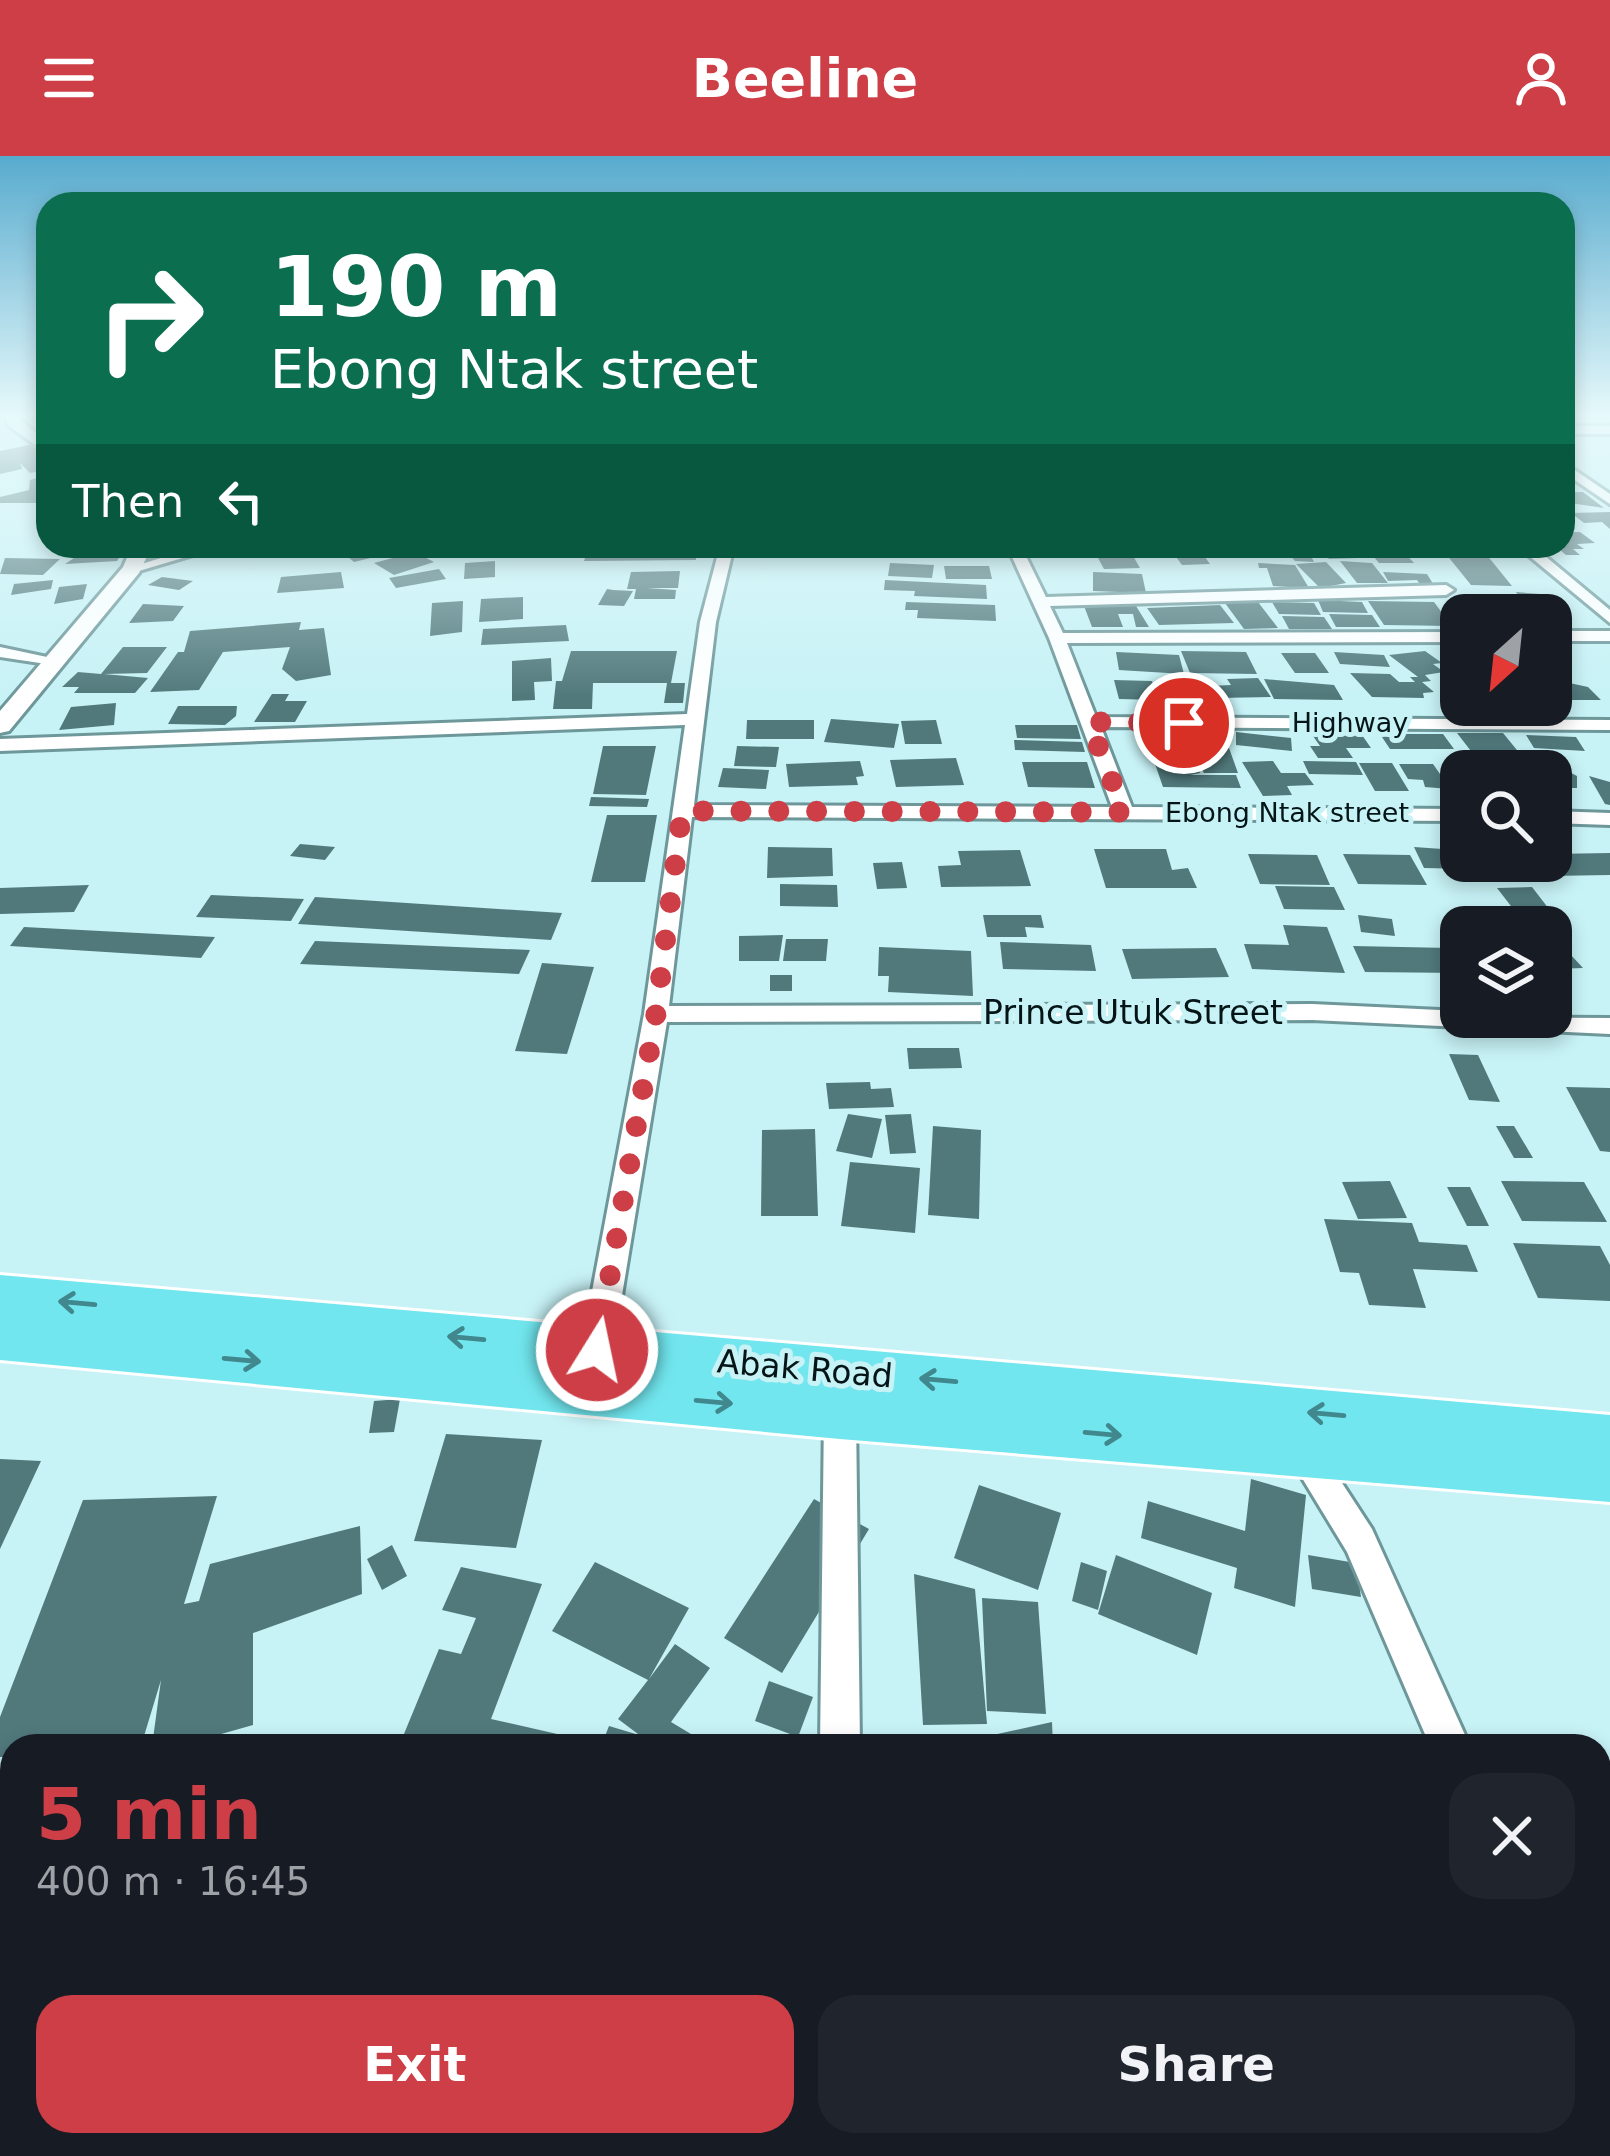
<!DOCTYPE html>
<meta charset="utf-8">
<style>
body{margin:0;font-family:"DejaVu Sans",sans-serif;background:#20242c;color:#f1f3f6;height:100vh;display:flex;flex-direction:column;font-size:45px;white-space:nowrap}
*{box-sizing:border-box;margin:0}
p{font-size:39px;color:#9ea1a6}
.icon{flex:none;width:66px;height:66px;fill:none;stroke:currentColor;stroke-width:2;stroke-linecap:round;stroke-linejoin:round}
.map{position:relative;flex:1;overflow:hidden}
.details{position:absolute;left:0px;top:1578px;width:1611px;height:423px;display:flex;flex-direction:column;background:#171b24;border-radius:36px 36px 0 0;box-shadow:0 6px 18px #0003}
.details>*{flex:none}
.banner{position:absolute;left:36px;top:36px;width:1539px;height:366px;border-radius:36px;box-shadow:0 6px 18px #0003;background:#0b6e4f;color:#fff;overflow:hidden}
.needle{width:78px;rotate:207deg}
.buttons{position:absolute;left:1440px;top:438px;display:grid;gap:24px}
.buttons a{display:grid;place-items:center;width:132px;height:132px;border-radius:24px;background:#171b24;box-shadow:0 6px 18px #0003;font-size:60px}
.pin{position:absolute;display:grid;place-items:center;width:102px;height:102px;color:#fff;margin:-51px;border:6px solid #fff;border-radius:50%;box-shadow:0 3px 12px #0007}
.me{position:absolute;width:132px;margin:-66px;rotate:10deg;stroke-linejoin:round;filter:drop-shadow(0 0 9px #0008)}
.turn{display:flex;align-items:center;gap:42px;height:252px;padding:0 36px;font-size:54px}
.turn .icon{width:156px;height:156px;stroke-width:2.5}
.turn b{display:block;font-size:84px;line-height:102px}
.then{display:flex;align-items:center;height:114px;padding:0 36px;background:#0003;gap:24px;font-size:45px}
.round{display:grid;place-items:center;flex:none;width:126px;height:126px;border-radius:36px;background:#20242c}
.overview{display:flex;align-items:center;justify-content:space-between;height:204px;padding:0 36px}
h1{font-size:72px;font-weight:800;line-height:90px;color:#cd3e46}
.button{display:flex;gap:24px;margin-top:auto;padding:24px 36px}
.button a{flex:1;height:138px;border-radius:36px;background:#cd3e46;color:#fff;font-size:48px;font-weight:800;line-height:138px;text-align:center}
.button a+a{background:#20242c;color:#f1f3f6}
header{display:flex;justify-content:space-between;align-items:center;height:156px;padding:0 36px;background:#cd3e46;color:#fff;font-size:54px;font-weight:800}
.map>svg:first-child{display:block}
.building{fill:#51797c}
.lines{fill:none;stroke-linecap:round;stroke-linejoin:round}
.street-casing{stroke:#6e979a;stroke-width:6}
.secondary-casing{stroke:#6e979a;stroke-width:6}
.highway-casing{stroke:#fff;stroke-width:6}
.street{fill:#fff;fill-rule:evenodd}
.secondary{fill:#fff;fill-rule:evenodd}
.highway{fill:#71e6ee;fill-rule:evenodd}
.oneway{stroke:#40888d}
.route{stroke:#cd3e46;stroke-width:21;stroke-dasharray:0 37.8}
.labels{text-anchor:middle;stroke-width:10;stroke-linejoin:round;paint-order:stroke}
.far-street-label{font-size:27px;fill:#051517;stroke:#c7f2f6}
.street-label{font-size:33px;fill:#051517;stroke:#c7f2f6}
</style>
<header><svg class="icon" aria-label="menu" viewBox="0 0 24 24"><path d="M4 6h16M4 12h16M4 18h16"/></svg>Beeline<svg class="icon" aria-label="person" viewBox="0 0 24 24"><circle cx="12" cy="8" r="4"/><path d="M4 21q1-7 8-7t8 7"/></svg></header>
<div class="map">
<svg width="1610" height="2000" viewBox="0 0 1610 2000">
<rect width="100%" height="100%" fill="#c7f2f6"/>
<path class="building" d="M34 288 48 301V314L30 317 20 307 22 313 0 318V295Z
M48 319V347H0V341L29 334 30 324Z
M1563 336H1583L1604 352 1563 346Z
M1610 356V373L1602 366 1584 367 1571 357Z
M1563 376H1580L1595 387 1577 388 1584 393H1573L1580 399H1566L1555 390H1563Z
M72 390H117L78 400 122 397 117 405 65 408 77 400Z
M362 390H394L400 395 354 406 341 395Z
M623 390H697L696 404 584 405 586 399H596L597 394Z
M1168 390H1197L1210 408 1182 409Z
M1281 390H1306L1314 406 1295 405Z
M1314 390H1345L1358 402 1329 403Z
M1092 391H1128L1140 412 1104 413Z
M1368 394H1402L1414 407H1379Z
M415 396 434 406 394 419 374 407Z
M1446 398H1486L1512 430 1471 429Z
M5 402 60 403 43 419 0 418Z
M495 405V421L464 423 465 407Z
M1340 405 1372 407 1388 427H1357Z
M1326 406 1346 427 1320 432 1296 408Z
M890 407 934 409 932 422 888 420Z
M1258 407 1295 409 1309 432 1273 430 1267 412H1259Z
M944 410H989L992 423H946Z
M439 413 446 423 396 432 389 422Z
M680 415 678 432H647L676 434 675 443H634L636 433H627L631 416Z
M341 416 344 432 277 437 281 421Z
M1093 416 1142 418 1146 437 1093 435Z
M1383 416 1427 418 1435 431 1421 430 1417 424 1388 425Z
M162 421 193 425 179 434 148 429Z
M53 424 51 433 11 439 14 428Z
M885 424 986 429 987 443 914 440 915 435 884 434Z
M87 428 83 443 54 448 59 431Z
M607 433 613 434 633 435 624 450 598 449Z
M1516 436 1553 439 1559 448 1522 446Z
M523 441V463L479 466 481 443Z
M1318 444 1362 446 1368 457 1323 456Z
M463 445 462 476 430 480 432 447Z
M1368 445 1434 446 1452 470 1384 469Z
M906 446 995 449 996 465 917 462 918 454H905Z
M1258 446 1278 472 1244 473 1225 447Z
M1272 446 1314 447 1321 459 1279 458Z
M143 448 184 450 173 465 129 467Z
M1220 449 1234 467 1159 469 1147 452Z
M1084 450H1136L1149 471H1136L1133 458H1118L1123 471H1092Z
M1329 458 1372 459 1380 471H1336Z
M1282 460 1324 461 1332 473H1289Z
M301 466 299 474 324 472 331 519 296 525 282 513 290 491 223 496 199 534 150 536 178 496H184L190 475Z
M566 469 569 485 481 489 483 473Z
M123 491H167L147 517 104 518 148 522 135 537H74L79 531H62L78 516 101 518Z
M571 495H677L671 527H685L683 547H664L667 527H593L592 553H553L556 525H562Z
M1181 495 1246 496 1257 518 1190 517Z
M1425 495 1442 507 1433 508 1444 516 1425 519 1431 525 1422 526 1434 536 1423 537 1424 542 1372 541 1350 517 1390 518 1399 526H1415L1410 521H1418L1389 499Z
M1116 496 1179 499 1184 518 1119 514Z
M1334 496 1384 499 1390 511 1340 508Z
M1281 497H1315L1329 517H1295Z
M551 502 552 525 534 526 535 544 512 545V505Z
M1161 521 1185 523 1187 543 1163 541Z
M1258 522 1271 541 1218 542 1210 530 1231 529 1227 523Z
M1264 523 1334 529 1343 544 1274 543Z
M1551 523 1588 531 1601 544H1551Z
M1114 524 1152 525 1158 544 1119 543Z
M272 538H289L285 545H307L295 566H254Z
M116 547 114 569 59 574 71 551Z
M178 550H237L236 560 225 569 168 568Z
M831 563 899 568 894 592 824 586Z
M747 564H814V583H746Z
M936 564 942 588H905L901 565Z
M1015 569H1077L1081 583 1017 582Z
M1188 571 1220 574V591L1229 592 1238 617H1204L1198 605 1215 604 1194 603 1190 591 1213 590 1189 588V601L1146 597V578L1188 582Z
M1236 576 1291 582 1292 595 1236 589Z
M1457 577H1503L1521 599H1474Z
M1380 578H1443L1454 593H1390Z
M1362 579 1371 592H1346L1353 602H1318L1310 590H1320L1313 580Z
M1526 579 1576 581 1585 595 1534 592Z
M1014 584 1082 586 1085 596 1015 594Z
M603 590H656L646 639 593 638Z
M737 590 779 591 776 611 734 610Z
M956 602 964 629 896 631 890 604Z
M1464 602 1511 604 1517 615H1473Z
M860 605 864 620 856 621 858 629 789 631 786 608Z
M1154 605H1195L1200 617 1190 619H1236L1241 632 1163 631Z
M1273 605 1281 617H1305L1314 629 1287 630 1292 639 1263 640 1242 606Z
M1303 605 1356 606 1363 619 1309 618Z
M1516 605 1552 607 1577 620V632H1551V615H1525Z
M1022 606H1087L1095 632 1028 631Z
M1359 607H1392L1409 635H1375Z
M1399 608H1433L1440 618 1461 620V634L1425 631 1423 624 1408 623Z
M723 612 769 614 766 633 718 631Z
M1589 620 1610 626V649L1605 648Z
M591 641 649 643 647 651 589 650Z
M607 659H657L645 726H591Z
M300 688 335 691 325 704 290 700Z
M768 691 832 692 833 720 767 722Z
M1414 691 1457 694 1461 705 1472 713 1424 712Z
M1094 693H1166L1172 714 1188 712 1197 732H1106Z
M1020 694 1031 730 941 731 938 710 961 709 958 695Z
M1610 697V719L1548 720 1538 705H1551V698Z
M1248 698 1317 699 1330 729 1260 728Z
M1343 698 1410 699 1427 729 1358 728Z
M1472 705H1515L1519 717 1476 712Z
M902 706 907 732 877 733 873 707Z
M780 728 837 729 838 751 780 750Z
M89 729 74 756 0 758V732Z
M1275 730 1334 731 1345 754 1284 753Z
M1532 731 1549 753 1514 754 1497 732Z
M211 739 304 743 291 765 196 761Z
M315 741 562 757 551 784 298 768Z
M983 759H1041L1044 772 1025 771 1027 781H987Z
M1358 759 1392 763 1395 780 1361 776Z
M1283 769 1327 771 1345 817 1252 813 1244 788 1289 789Z
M24 771 215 781 201 802 10 790Z
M783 779 779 805H739V780Z
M786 783H828L826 805H783Z
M1551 784H1557L1583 812 1551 813Z
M315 785 530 794 519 818 300 808Z
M1000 786 1091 789 1096 815 1003 813Z
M1353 790 1450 792 1461 817 1365 816Z
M879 791 971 795 973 840 888 836 889 820H878Z
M1216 792 1229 821 1132 823 1122 793Z
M542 807 594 811 567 898 515 895Z
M770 819H792V835H770Z
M907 892H959L962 912 909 913Z
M1449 898 1478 899 1500 946 1469 944Z
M870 926 871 933 891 932 894 951 829 953 826 927Z
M1566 931 1610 932V996L1600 995Z
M848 958 882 963 872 1002 836 995Z
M911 958 916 997 890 998 885 959Z
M933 970 981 974 979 1063 928 1059Z
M1496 970H1514L1533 1002H1514Z
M815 973 818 1060H761L762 974Z
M850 1006 920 1012 915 1077 841 1070Z
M1390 1025 1407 1062 1358 1063 1342 1026Z
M1501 1025 1584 1026 1607 1066 1522 1065Z
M1447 1031H1470L1489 1070H1467Z
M1324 1063 1412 1067 1419 1086 1467 1089 1478 1116 1413 1113 1426 1152 1369 1149 1359 1117 1340 1116Z
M1513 1087 1600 1090 1610 1109V1145L1538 1142Z
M400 1243 394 1276 369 1277 374 1245Z
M446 1278 542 1284 516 1392 414 1385Z
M0 1303 41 1305 0 1393Z
M1251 1323 1306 1339 1295 1451 1234 1432 1237 1412 1141 1382 1148 1345 1245 1375Z
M979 1329 1061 1357 1038 1434 954 1402Z
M217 1340 184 1448 199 1445 210 1408 360 1370 362 1438 253 1477V1569L179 1590H152L161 1524 141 1590H12V1601H0V1561L83 1344Z
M814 1343 869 1373 782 1517 724 1482Z
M392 1389 407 1420 382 1434 367 1403Z
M1116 1399 1212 1437 1197 1499 1098 1458Z
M1308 1399 1356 1407 1361 1441 1312 1433Z
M595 1406 689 1452 649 1523 675 1488 710 1512 671 1566 711 1590H654L618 1563 648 1524 552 1475Z
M1081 1406 1107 1415 1098 1454 1072 1445Z
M461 1411 542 1428 491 1563 579 1583 577 1590H399L439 1493 461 1498 476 1462 442 1454Z
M914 1418 975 1433 987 1568 923 1569Z
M982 1442 1038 1446 1046 1558 987 1555Z
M769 1525 813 1541 798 1581 755 1565Z
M1052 1566 1053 1590H979V1582Z
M609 1570 639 1579 635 1590H601Z
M9 1738 12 1766 0 1780V1748Z
M0 1811 12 1821V1913L0 1902Z
M90 1989H250L259 2000H100Z
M467 1989H516L527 2000H459Z
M641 1989H672L687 1998 691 1989H733L752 2000H636Z
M756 1989H800L796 2000H752Z
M1254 1989H1336L1337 2000H1254Z
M1495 1989H1556L1557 2000H1528Z"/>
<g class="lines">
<defs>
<path id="street" d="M5 260H17L48 288V298L9 270Z
M1563 270H1610V278H1563Z
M1563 306 1610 338V348L1563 316Z
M200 390H223L132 417 125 413Z
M720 390H734L716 466 694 649 1112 651 1049 482 1007 390H1021L1046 441 1446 429 1454 434 1446 439 1050 450 1063 477 1461 476V486L1067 487 1096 561 1610 564V574L1101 571 1132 651 1461 653V665L692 661 669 850 1312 848 1461 855V861L1610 862V878L1312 864 667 866 613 1194 608 1203 597 1207 586 1203 581 1194 644 858 685 569 0 595V583L687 558 700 466Z
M1517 390H1533L1610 454V467Z
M1551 475H1610V485H1551Z
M0 491 61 504 53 509 0 501Z
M1551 655 1610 657V669L1551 667Z
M840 1244 851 1248 856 1258 860 1590H820L824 1258 829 1248Z
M1302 1279 1314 1284 1372 1373 1470 1590H1430L1347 1396 1285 1294 1290 1284Z
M1599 1904 1610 1908V1975L1599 1971Z
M808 1989H856V2000H808Z"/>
<path id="secondary" d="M132 390H152L139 417 9 575 0 577V555L123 411Z"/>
<path id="highway" d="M0 1119 1610 1259V1346L840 1283 0 1204Z"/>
</defs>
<use href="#street" class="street-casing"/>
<use href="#secondary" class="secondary-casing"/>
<use href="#highway" class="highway-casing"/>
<use href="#street" class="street"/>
<use href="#secondary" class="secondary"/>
<use href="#highway" class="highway"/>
</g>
<defs><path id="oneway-shaft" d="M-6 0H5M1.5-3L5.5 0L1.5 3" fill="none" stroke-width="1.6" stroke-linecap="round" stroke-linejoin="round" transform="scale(3)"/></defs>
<g class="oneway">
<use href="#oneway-shaft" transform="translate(77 1147) rotate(-175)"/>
<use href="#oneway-shaft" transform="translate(466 1182) rotate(-175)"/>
<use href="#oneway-shaft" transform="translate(242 1204) rotate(5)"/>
<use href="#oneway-shaft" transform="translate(938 1224) rotate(-175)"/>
<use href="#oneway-shaft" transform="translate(714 1246) rotate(5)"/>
<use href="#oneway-shaft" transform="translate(1326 1258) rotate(-175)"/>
<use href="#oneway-shaft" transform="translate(1103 1278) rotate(5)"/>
</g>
<linearGradient id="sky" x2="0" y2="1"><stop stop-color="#58abce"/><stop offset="0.48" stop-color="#e6f9fb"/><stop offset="1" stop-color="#e6f9fb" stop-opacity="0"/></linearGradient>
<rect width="1610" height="540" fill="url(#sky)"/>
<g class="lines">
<path class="route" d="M597 1194 656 858 682 655 1124 656 1089 566 1184 567"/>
</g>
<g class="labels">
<g class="far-street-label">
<text x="1350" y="576">Highway</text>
<text x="1287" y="666">Ebong Ntak street</text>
</g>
<g class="street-label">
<text x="1133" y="868">Prince Utuk Street</text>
<text transform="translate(805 1212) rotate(5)" y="12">Abak Road</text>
</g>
</g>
</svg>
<div class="buttons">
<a><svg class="needle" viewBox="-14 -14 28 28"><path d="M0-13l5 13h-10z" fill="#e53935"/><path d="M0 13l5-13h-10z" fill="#9ea1a6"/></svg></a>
<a><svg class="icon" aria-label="search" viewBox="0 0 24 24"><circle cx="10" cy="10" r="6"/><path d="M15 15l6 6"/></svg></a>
<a><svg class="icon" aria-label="layers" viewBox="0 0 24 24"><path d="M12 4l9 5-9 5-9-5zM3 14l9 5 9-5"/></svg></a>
</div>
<div class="pin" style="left:1184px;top:567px;background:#d93025"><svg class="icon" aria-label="arrive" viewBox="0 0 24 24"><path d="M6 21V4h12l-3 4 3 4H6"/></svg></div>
<svg class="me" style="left:597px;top:1194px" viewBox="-20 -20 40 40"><circle r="17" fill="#cd3e46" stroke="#fff" stroke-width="3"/><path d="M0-11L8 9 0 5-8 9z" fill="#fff"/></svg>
<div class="banner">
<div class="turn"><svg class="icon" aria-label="right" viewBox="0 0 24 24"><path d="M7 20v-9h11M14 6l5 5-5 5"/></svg><div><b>190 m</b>Ebong Ntak street</div></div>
<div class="then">Then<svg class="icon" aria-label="left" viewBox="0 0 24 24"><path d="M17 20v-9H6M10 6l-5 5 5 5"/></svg></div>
</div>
<section class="details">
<div class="overview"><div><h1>5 min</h1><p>400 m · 16:45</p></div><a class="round"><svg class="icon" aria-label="close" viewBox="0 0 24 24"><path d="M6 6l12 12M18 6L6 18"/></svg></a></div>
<div class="button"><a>Exit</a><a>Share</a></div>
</section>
</div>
